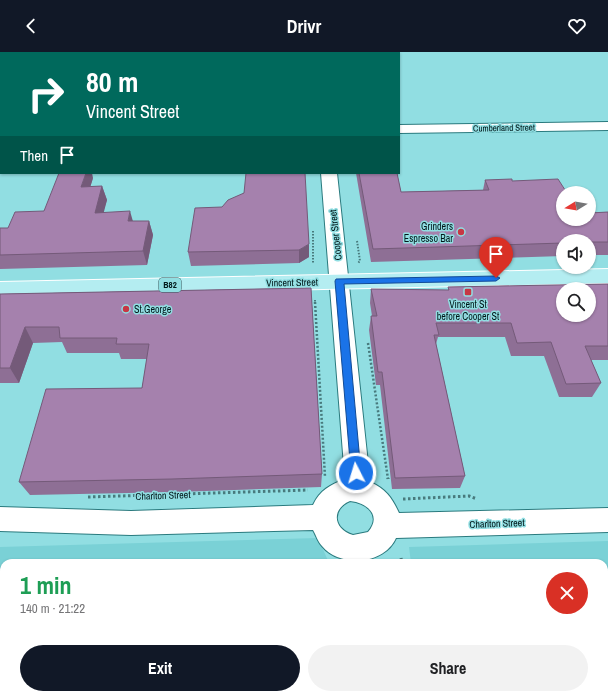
<!DOCTYPE html>
<meta charset="utf-8">
<style>
body{margin:0;font-family:"Archivo Narrow",sans-serif;background:#f2f2f2;color:#202124;height:100vh;display:flex;flex-direction:column;font-size:15px;white-space:nowrap}
*{box-sizing:border-box;margin:0}
p{font-size:13px;color:#757577}
.icon{flex:none;width:22px;height:22px;fill:none;stroke:currentColor;stroke-width:2;stroke-linecap:round;stroke-linejoin:round}
.map{position:relative;flex:1;overflow:hidden}
.details{position:absolute;left:0px;top:507px;width:608px;height:140px;display:flex;flex-direction:column;background:#fff;border-radius:12px 12px 0 0;box-shadow:0 1px 3px #0004}
.details>*{flex:none}
.hud{position:absolute;left:0px;top:0px;width:400px;height:122px;box-shadow:0 1px 3px #0004;background:#00695c;color:#fff;overflow:hidden}
.needle{width:26px;rotate:259deg}
.fabs{position:absolute;left:556px;top:134px;display:grid;gap:8px}
.fabs a{display:grid;place-items:center;width:40px;height:40px;border-radius:50%;background:#fff;box-shadow:0 1px 3px #0004;font-size:20px}
.pin{position:absolute;display:grid;place-items:center;width:34px;height:34px;color:#fff;margin:-41px -17px;border-radius:50% 50% 50% 0;rotate:-45deg;box-shadow:0 0 4px #0007}
.pin .icon{rotate:45deg}
.me{position:absolute;width:44px;margin:-22px;rotate:355deg;stroke-linejoin:round;filter:drop-shadow(0 0 3px #0008)}
.turn{display:flex;align-items:center;gap:14px;height:84px;padding:0 20px;font-size:18px}
.turn .icon{width:52px;height:52px;stroke-width:2.5}
.turn b{display:block;font-size:28px;line-height:34px}
.then{display:flex;align-items:center;height:38px;padding:0 20px;background:#0003;gap:8px;font-size:15px}
.round{display:grid;place-items:center;flex:none;width:42px;height:42px;border-radius:21px;background:#f2f2f2}
.summary{display:flex;align-items:center;justify-content:space-between;height:68px;padding:0 20px}
h1{font-size:24px;font-weight:800;line-height:30px;color:#1e9e55}
.action{display:flex;gap:8px;margin-top:auto;padding:8px 20px}
.action a{flex:1;height:46px;border-radius:24px;background:#111827;color:#fff;font-size:16px;font-weight:800;line-height:46px;text-align:center}
.action a+a{background:#f2f2f2;color:#202124}
header{display:flex;justify-content:space-between;align-items:center;height:52px;padding:0 20px;background:#111827;color:#fff;font-size:18px;font-weight:800}
.map>svg:first-child{display:block}
.built{fill:#7ad1d6}
.lines{fill:none;stroke-linecap:round;stroke-linejoin:round}
.minor-casing{stroke:#2a7a7e;stroke-width:2}
.major-casing{stroke:#fff;stroke-width:2}
.path-far2{stroke:#487a7d;stroke-width:2;stroke-dasharray:1.5 1.5;stroke-linecap:butt}
.path-far1{stroke:#487a7d;stroke-width:2.5;stroke-dasharray:2 2;stroke-linecap:butt}
.path{stroke:#487a7d;stroke-width:3;stroke-dasharray:2.5 2.5;stroke-linecap:butt}
.minor{fill:#fff;fill-rule:evenodd}
.major{fill:#b4edf1;fill-rule:evenodd}
.wall{fill:#8e6f95}
.shaded-wall{fill:#745a79}
.building{fill:#a581ad;stroke:#745a79;fill-rule:evenodd}
.route{fill:#1a73e8;stroke:#114b97}
.poi-dot{fill:#c73744;stroke:#91dee2;stroke-width:1.5}
.labels{text-anchor:middle;stroke-width:3;stroke-linejoin:round;paint-order:stroke}
.far-street-label{font-size:9px;fill:#01181a;stroke:#91dee2}
.shield{fill:#91dee2;stroke:#2c5356;stroke-width:1}
.shield-label{font-size:9px;font-weight:bold;fill:#01181a}
.poi-label{font-size:10px;fill:#01181a;stroke:#91dee2;text-anchor:end}
.street-label{font-size:10px;fill:#01181a;stroke:#91dee2}
</style>
<header><svg class="icon" aria-label="back" viewBox="0 0 24 24"><path d="M15 5l-7 7 7 7"/></svg>Drivr<svg class="icon" aria-label="heart" viewBox="0 0 24 24"><path d="M12 20l-8-8c-3-5 5-10 8-4 3-6 11-1 8 4z"/></svg></header>
<div class="map">
<svg width="608" height="647" viewBox="0 0 608 647">
<rect width="100%" height="100%" fill="#91dee2"/>
<path class="built" d="M318 486 329 511H4V643H339V647H0V495Z
M608 489V647H432V643H604V511H411L409 495Z"/>
<g class="lines">
<defs>
<path id="minor" d="M313 0H325V1H313Z
M608 70V78L399 81V73Z
M0 79H1V87H0Z
M321 121H337L370 430C386 437 392 446 399 461L608 456V480L396 486C384 513 340 516 322 494 318 490 316 483 313 478L131 483 0 479V455L131 459 313 453C320 438 330 433 345 427ZM350 449C368 451 382 464 368 480L353 483C333 477 331 457 350 449Z
M350 643H382V647H350Z"/>
<path id="major" d="M608 217V231L0 244V230Z"/>
</defs>
<use href="#minor" class="minor-casing"/>
<use href="#major" class="major-casing"/>
<path class="path-far2" d="M313 179V212
M357 189 360 209 358 211
M315 248V251"/>
<path class="path-far1" d="M315 250 325 425
M368 291 388 427"/>
<path class="path" d="M388 426V427
M88 445 308 438
M403 447 469 444 477 447
M401 506 402 511
M327 643V647
M417 643V647"/>
<use href="#minor" class="minor"/>
<use href="#major" class="major"/>
</g>
<path class="wall" d="M356 121H397L401 140 483 138 485 128 512 129 563 141 590 161 608 160V203H589V189H563V204L371 210Z
M93 126 90 135 102 134 107 148 103 160 133 169H149L153 183 147 213 0 217V176H8L44 159Z
M244 141 309 205 299 211 191 214 188 200 222 155Z
M608 232V308H591L601 331 592 345H559L544 304H511L505 285H438L436 292 465 424 460 436 392 437 380 333H376L369 278 371 264H372L370 251 371 237 448 238V235Z
M311 236 322 422 321 435 177 440 30 443 19 430 142 336 147 307H121L119 301H67L62 290 33 291 19 331H0V242Z"/>
<path class="shaded-wall" d="M86 121H92L93 126 86 149 81 135Z
M102 134 107 148 100 175 95 161Z
M130 159 134 173 128 169Z
M149 169 153 183 147 213 143 199Z
M309 192V205L299 211V198Z
M25 275 33 291 19 331 10 316Z"/>
<path class="building" d="M59 121H86L81 135 102 134 95 161 130 159 128 169H149L143 199 0 203V176H8L15 160 44 159Z
M246 121H305L309 192 299 198 188 200 195 156 222 155 228 148 244 141Z
M359 121H397L401 140 489 138 485 128 512 127V129L558 127 567 141H563V167H589V159L590 161 608 160V190H589V189H563V191L373 197Z
M608 232V294H585L601 331 566 332 551 290 517 291 511 271H436L439 283H434L465 424 395 426 382 320H378L371 264H377L371 237 449 238 448 235ZM563 237H589V263H563Z
M311 236 322 422 172 427 19 430 46 337 142 336 149 292H116L117 286H60L59 275H25L10 316H0V242Z"/>
<path class="route" d="M496 224 500 226 496 229 344 232 361 421 360 425 356 426 353 425 351 421 335 229 336 227Z"/>
<g class="poi-dot">
<circle cx="461" cy="180" r="4"/>
<rect x="464" y="236" width="8" height="8" rx="2"/>
<circle cx="126" cy="257" r="4"/>
</g>
<g class="labels">
<g class="far-street-label">
<text transform="translate(504 76) rotate(-1)" y="3">Cumberland Street</text>
</g>
<rect class="shield" x="159" y="226" width="22" height="14" rx="3"/>
<g class="shield-label">
<text x="170" y="236">B82</text>
</g>
<g class="poi-label">
<text x="453" y="178">Grinders<tspan x="453" dy="12">Espresso Bar</tspan></text>
<text x="468" y="256" text-anchor="middle">Vincent St<tspan x="468" dy="12">before Cooper St</tspan></text>
<text x="134" y="261" text-anchor="start">St.George</text>
</g>
<g class="street-label">
<text transform="translate(335 183) rotate(-96)" y="4">Cooper Street</text>
<text transform="translate(292 230) rotate(-1)" y="4">Vincent Street</text>
<text transform="translate(163 443) rotate(-2)" y="4">Charlton Street</text>
<text transform="translate(497 471) rotate(-2)" y="4">Charlton Street</text>
</g>
</g>
</svg>
<div class="fabs">
<a><svg class="needle" viewBox="-14 -14 28 28"><path d="M0-13l5 13h-10z" fill="#e53935"/><path d="M0 13l5-13h-10z" fill="#757577"/></svg></a>
<a><svg class="icon" aria-label="sound" viewBox="0 0 24 24"><path d="M4 9h4l5-4v14l-5-4H4zM17 9q2 3 0 6"/></svg></a>
<a><svg class="icon" aria-label="search" viewBox="0 0 24 24"><circle cx="10" cy="10" r="6"/><path d="M15 15l6 6"/></svg></a>
</div>
<div class="pin" style="left:496px;top:226px;background:#d93025"><svg class="icon" aria-label="arrive" viewBox="0 0 24 24"><path d="M6 21V4h12l-3 4 3 4H6"/></svg></div>
<svg class="me" style="left:356px;top:421px" viewBox="-20 -20 40 40"><circle r="17" fill="#1a73e8" stroke="#fff" stroke-width="3"/><path d="M0-11L8 9 0 5-8 9z" fill="#fff"/></svg>
<div class="hud">
<div class="turn"><svg class="icon" aria-label="right" viewBox="0 0 24 24"><path d="M7 20v-9h11M14 6l5 5-5 5"/></svg><div><b>80 m</b>Vincent Street</div></div>
<div class="then">Then<svg class="icon" aria-label="arrive" viewBox="0 0 24 24"><path d="M6 21V4h12l-3 4 3 4H6"/></svg></div>
</div>
<section class="details">
<div class="summary"><div><h1>1 min</h1><p>140 m · 21:22</p></div><a class="round" style="background:#d93025;color:#fff"><svg class="icon" aria-label="close" viewBox="0 0 24 24"><path d="M6 6l12 12M18 6L6 18"/></svg></a></div>
<div class="action"><a>Exit</a><a>Share</a></div>
</section>
</div>
